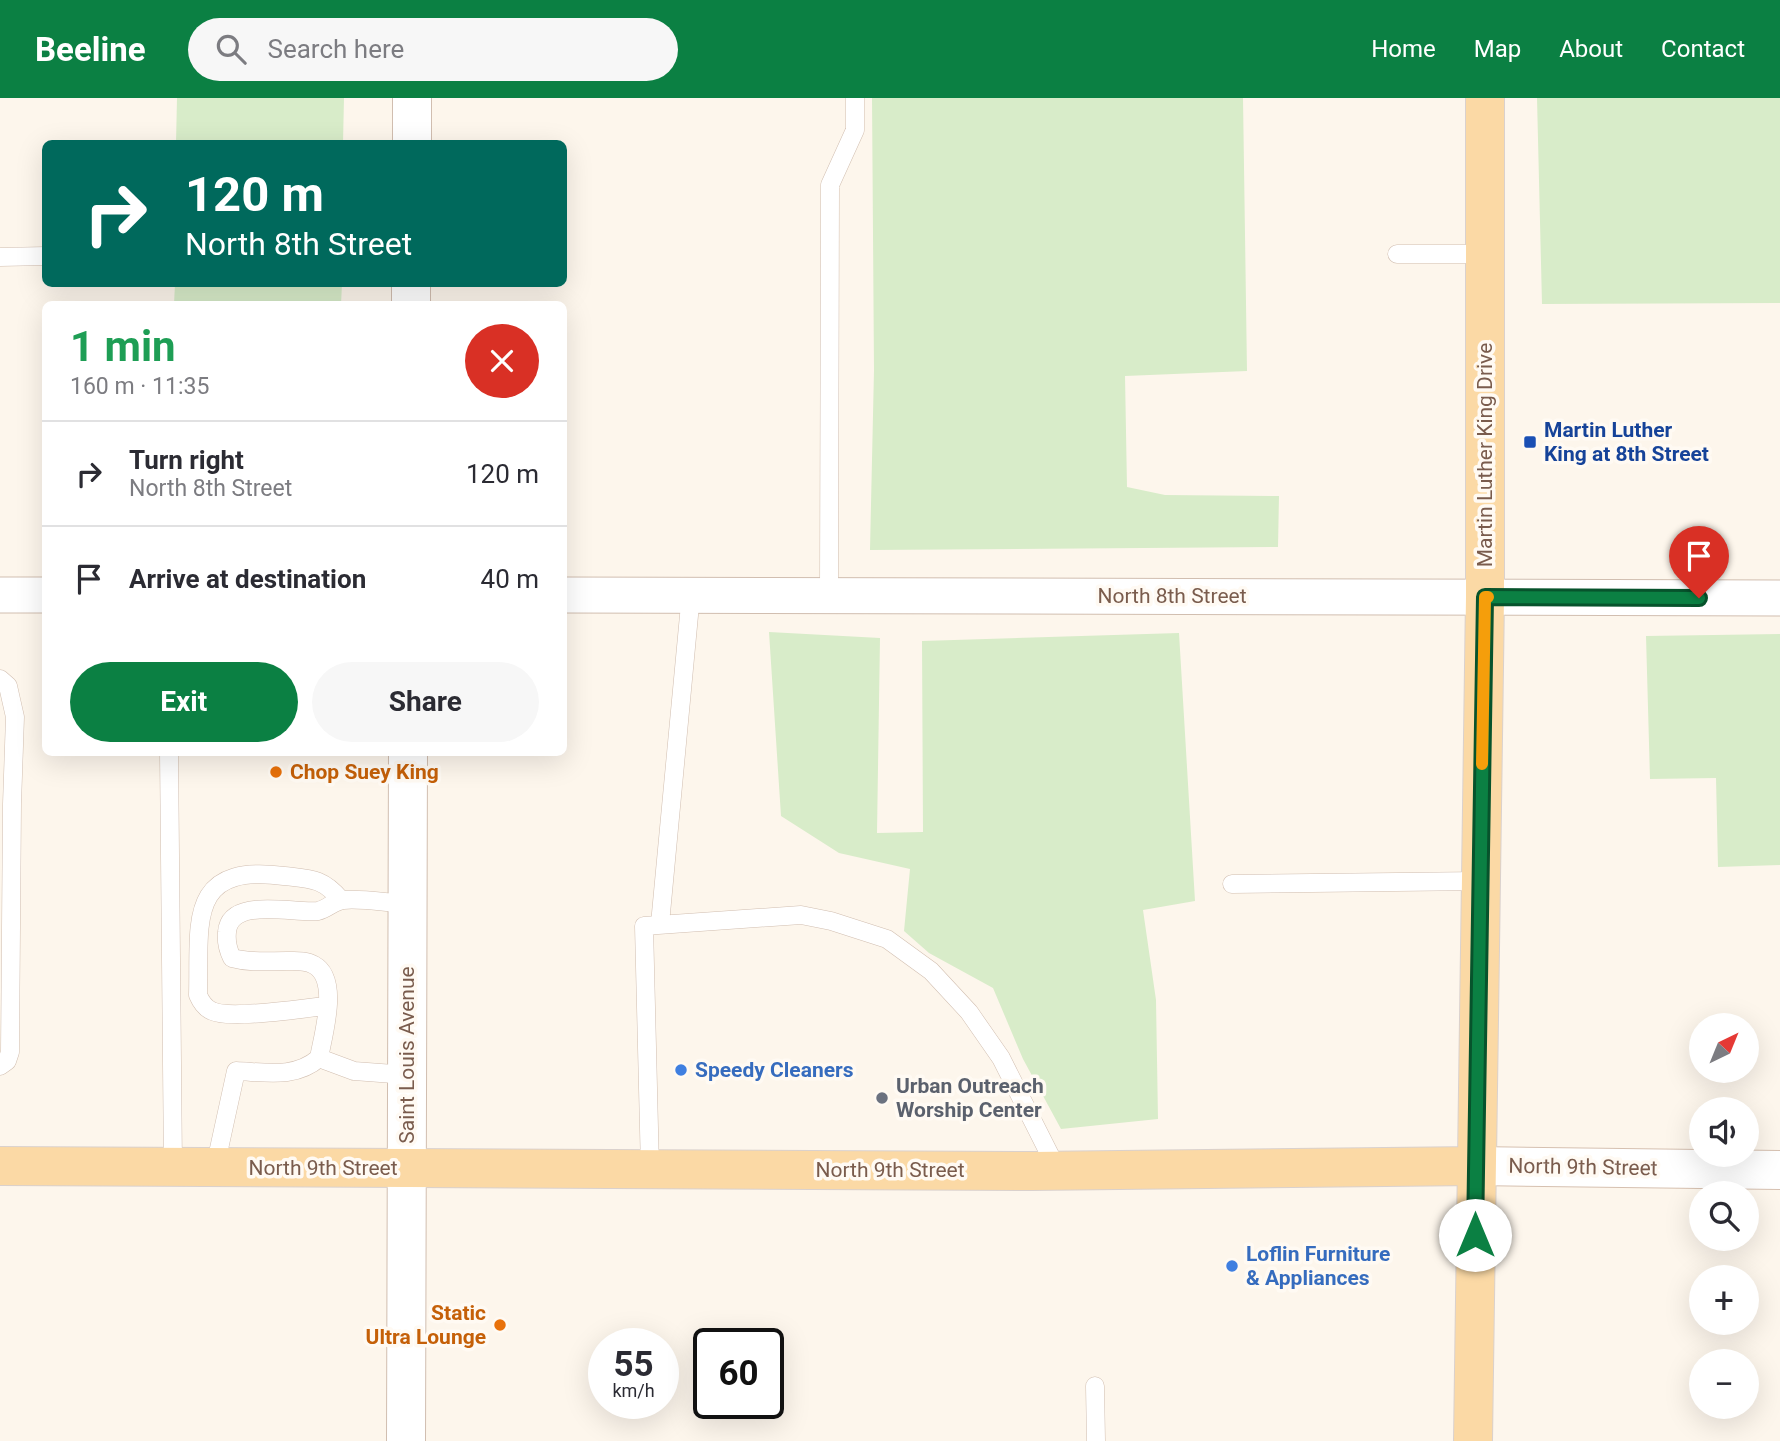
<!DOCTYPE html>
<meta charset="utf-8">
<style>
body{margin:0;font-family:Roboto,sans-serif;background:#f7f7f7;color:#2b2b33;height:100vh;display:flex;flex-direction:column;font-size:26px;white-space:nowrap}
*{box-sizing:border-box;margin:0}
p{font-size:23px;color:#7c7c81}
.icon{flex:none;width:38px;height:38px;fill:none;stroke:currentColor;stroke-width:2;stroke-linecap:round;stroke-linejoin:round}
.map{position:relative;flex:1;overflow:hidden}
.sheet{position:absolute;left:42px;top:203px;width:525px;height:455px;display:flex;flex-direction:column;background:#fff;border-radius:10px;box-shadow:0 7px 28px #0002}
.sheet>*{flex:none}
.banner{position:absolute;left:42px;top:42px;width:525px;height:147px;border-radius:10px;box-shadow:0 7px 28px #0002;background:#00695c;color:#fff;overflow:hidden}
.needle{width:46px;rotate:43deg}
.fabs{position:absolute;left:1689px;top:915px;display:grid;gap:14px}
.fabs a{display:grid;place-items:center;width:70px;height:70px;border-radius:50%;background:#fff;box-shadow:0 7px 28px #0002;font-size:35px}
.speed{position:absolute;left:588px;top:1230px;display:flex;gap:14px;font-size:35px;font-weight:700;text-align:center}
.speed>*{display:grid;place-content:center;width:91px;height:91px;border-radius:50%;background:#fff;box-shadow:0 7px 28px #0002;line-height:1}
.speed small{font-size:18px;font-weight:400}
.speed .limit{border:4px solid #111;border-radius:10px;background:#fff;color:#111}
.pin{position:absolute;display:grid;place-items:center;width:60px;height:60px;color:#fff;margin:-72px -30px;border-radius:50% 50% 50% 0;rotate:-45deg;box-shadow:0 0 7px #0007}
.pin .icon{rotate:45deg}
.me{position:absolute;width:77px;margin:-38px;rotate:0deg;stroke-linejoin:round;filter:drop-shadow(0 0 5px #0008)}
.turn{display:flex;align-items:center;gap:24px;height:147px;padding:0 28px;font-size:32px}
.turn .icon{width:91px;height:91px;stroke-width:2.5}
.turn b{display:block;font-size:49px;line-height:60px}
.round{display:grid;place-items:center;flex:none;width:74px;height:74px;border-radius:37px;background:#f7f7f7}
.headline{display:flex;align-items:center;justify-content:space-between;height:119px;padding:0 28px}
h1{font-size:42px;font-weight:700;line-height:52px;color:#1e9e55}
.cta{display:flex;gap:14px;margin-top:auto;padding:14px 28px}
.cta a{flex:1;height:80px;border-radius:42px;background:#0b8043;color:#fff;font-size:28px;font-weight:700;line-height:80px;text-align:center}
.cta a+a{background:#f7f7f7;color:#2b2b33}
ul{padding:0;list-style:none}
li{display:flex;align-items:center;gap:21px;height:105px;padding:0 28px;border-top:2px solid #e1e1e2}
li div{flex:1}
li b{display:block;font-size:26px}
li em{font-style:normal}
header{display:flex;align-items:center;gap:42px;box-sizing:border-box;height:98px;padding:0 35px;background:#0b8043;color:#fff}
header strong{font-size:33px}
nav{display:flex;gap:38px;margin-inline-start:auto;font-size:24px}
.search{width:490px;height:63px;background:#f7f7f7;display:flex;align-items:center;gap:18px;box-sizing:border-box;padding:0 24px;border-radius:38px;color:#7c7c81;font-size:26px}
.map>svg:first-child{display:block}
.green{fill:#d8ecc9}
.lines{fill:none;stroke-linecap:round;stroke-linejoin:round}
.service-casing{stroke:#d1beb0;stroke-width:19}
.minor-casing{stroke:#d1beb0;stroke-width:37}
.tertiary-casing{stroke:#d1beb0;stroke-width:40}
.secondary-casing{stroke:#d6c0b0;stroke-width:40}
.primary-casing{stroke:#dad1cd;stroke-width:40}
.service{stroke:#fff;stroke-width:18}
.minor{stroke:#fff;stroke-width:35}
.tertiary{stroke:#fff;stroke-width:38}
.secondary{stroke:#fff;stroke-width:38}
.primary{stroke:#fbd9a5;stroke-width:38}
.route-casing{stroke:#07532c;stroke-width:18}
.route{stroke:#0b8043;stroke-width:12}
.slow{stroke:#f59e0b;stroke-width:12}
.transit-dot{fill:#1a4fb4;stroke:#fffaf3;stroke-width:2.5}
.food-dot{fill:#e8710a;stroke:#fffaf3;stroke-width:2.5}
.shop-dot{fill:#3f7fe0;stroke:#fffaf3;stroke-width:2.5}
.worship-dot{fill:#6b7280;stroke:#fffaf3;stroke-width:2.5}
.labels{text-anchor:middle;stroke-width:7;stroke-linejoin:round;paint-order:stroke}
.transit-label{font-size:21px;font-weight:bold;fill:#164399;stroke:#fffaf3;text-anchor:start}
.street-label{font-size:21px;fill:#7a5c4d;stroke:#fffaf3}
.food-label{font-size:21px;font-weight:bold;fill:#c56008;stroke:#fffaf3;text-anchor:start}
.shop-label{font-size:21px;font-weight:bold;fill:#366cbe;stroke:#fffaf3;text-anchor:start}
.worship-label{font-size:21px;font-weight:bold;fill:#5b616d;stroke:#fffaf3;text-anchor:start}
</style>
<header>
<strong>Beeline</strong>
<div class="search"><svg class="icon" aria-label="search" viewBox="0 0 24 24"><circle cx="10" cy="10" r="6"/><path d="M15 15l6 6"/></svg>Search here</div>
<nav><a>Home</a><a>Map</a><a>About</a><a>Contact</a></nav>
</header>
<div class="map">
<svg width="1780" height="1343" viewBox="0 0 1780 1343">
<rect width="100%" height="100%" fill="#fdf6ec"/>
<path class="green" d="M177 0H344L343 45H176Z
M872 0H1243L1247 273 1125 278 1127 389 1165 397 1279 398 1278 449 870 452 874 272Z
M1537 0H1780V205L1542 206Z
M175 186H342L341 206H174Z
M769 534 880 540 877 735 923 734 922 543 1179 535 1195 803 1143 812 1156 902 1158 1021 1061 1031 1023 961 993 890 929 855 904 833 910 771 839 755 781 718Z
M1780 536V767L1718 769 1716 680 1650 681 1646 538Z"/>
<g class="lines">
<defs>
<path id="service" d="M1397 156H1485
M0 159 46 158
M829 497 830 87 855 32V0
M0 581 8 588 15 619 12 706 10 954 7 963 0 968
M169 654 173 1069
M1232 786 1480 783
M660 826 691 496
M327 908C303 910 231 922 212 913 205 910 201 904 198 897 200 825 186 765 284 778 311 781 323 780 341 802
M319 960 354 973 407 977
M215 1069 236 973C265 974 295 981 319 960 323 937 340 881 314 867 306 862 296 863 287 863 268 863 250 865 232 860 228 852 226 843 227 834 230 798 294 816 318 813 327 811 334 803 343 802 363 800 387 805 408 806
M650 1071 644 828 801 817 831 823 887 841 931 873 969 914 1001 960 1058 1073
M1095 1288 1096 1343"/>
<path id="minor" d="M0 497H46
M564 497 1780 500"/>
<path id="tertiary" d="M412 46V0
M411 206V186
M406 1343 408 654"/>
<path id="secondary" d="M1476 1068 1780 1072"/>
<path id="primary" d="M0 1068 1032 1073 1476 1068
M1473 1343 1485 499V0"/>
</defs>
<use href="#service" class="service-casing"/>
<use href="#minor" class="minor-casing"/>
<use href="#tertiary" class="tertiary-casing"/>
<use href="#secondary" class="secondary-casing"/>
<use href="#primary" class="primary-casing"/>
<use href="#service" class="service"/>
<use href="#minor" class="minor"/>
<use href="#tertiary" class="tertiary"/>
<use href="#secondary" class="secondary"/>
<use href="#primary" class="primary"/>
</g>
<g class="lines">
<defs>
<path id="route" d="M1475 1137 1485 499 1699 500"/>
</defs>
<use href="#route" class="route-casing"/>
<use href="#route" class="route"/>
<path class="slow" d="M1482 666 1485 499H1488"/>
</g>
<rect class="transit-dot" x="1523" y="337" width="14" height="14" rx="3.5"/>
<g class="food-dot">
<circle cx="276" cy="674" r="7"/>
<circle cx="500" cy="1227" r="7"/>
</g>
<g class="shop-dot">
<circle cx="681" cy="972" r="7"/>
<circle cx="1232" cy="1168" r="7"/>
</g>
<circle class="worship-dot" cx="882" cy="1000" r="7"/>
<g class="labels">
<g class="transit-label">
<text x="1544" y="339">Martin Luther<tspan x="1544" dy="24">King at 8th Street</tspan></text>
</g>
<g class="street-label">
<text transform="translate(1485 357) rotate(-90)" y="7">Martin Luther King Drive</text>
<text x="1172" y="505">North 8th Street</text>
<text transform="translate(407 957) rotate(-90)" y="7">Saint Louis Avenue</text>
<text transform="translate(1583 1069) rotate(1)" y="7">North 9th Street</text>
<text x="323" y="1077">North 9th Street</text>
<text x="890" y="1079">North 9th Street</text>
</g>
<g class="food-label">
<text x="290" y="681">Chop Suey King</text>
<text x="486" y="1222" text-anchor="end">Static<tspan x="486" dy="24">Ultra Lounge</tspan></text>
</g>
<g class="shop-label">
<text x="695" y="979">Speedy Cleaners</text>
<text x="1246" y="1163">Loflin Furniture<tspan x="1246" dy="24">&amp; Appliances</tspan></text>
</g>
<g class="worship-label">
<text x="896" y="995">Urban Outreach<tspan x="896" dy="24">Worship Center</tspan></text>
</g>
</g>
</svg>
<div class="fabs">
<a><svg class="needle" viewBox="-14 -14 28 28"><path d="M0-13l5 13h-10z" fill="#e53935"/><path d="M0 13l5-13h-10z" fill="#7c7c81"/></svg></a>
<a><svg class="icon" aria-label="sound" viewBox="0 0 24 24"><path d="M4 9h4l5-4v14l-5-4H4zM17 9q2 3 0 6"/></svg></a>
<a><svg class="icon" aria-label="search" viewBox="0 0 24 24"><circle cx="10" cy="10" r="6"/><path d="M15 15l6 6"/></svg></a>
<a>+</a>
<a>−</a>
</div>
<div class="speed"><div>55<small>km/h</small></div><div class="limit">60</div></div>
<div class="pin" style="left:1699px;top:500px;background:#d93025"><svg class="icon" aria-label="arrive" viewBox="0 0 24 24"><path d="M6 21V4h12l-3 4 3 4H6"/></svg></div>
<svg class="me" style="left:1475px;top:1137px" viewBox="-20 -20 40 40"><circle r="19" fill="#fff"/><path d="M0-13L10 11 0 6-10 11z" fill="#0b8043"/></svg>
<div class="banner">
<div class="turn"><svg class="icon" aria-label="right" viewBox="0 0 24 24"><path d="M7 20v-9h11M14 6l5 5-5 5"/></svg><div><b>120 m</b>North 8th Street</div></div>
</div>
<section class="sheet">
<div class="headline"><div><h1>1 min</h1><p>160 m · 11:35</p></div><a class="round" style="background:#d93025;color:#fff"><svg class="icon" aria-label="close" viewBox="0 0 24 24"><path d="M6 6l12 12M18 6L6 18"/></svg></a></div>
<ul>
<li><svg class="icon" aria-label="right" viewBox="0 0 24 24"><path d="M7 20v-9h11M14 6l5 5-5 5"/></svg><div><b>Turn right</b><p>North 8th Street</p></div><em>120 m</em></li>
<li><svg class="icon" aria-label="arrive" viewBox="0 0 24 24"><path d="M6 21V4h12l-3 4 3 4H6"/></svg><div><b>Arrive at destination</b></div><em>40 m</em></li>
</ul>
<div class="cta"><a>Exit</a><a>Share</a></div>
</section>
</div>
